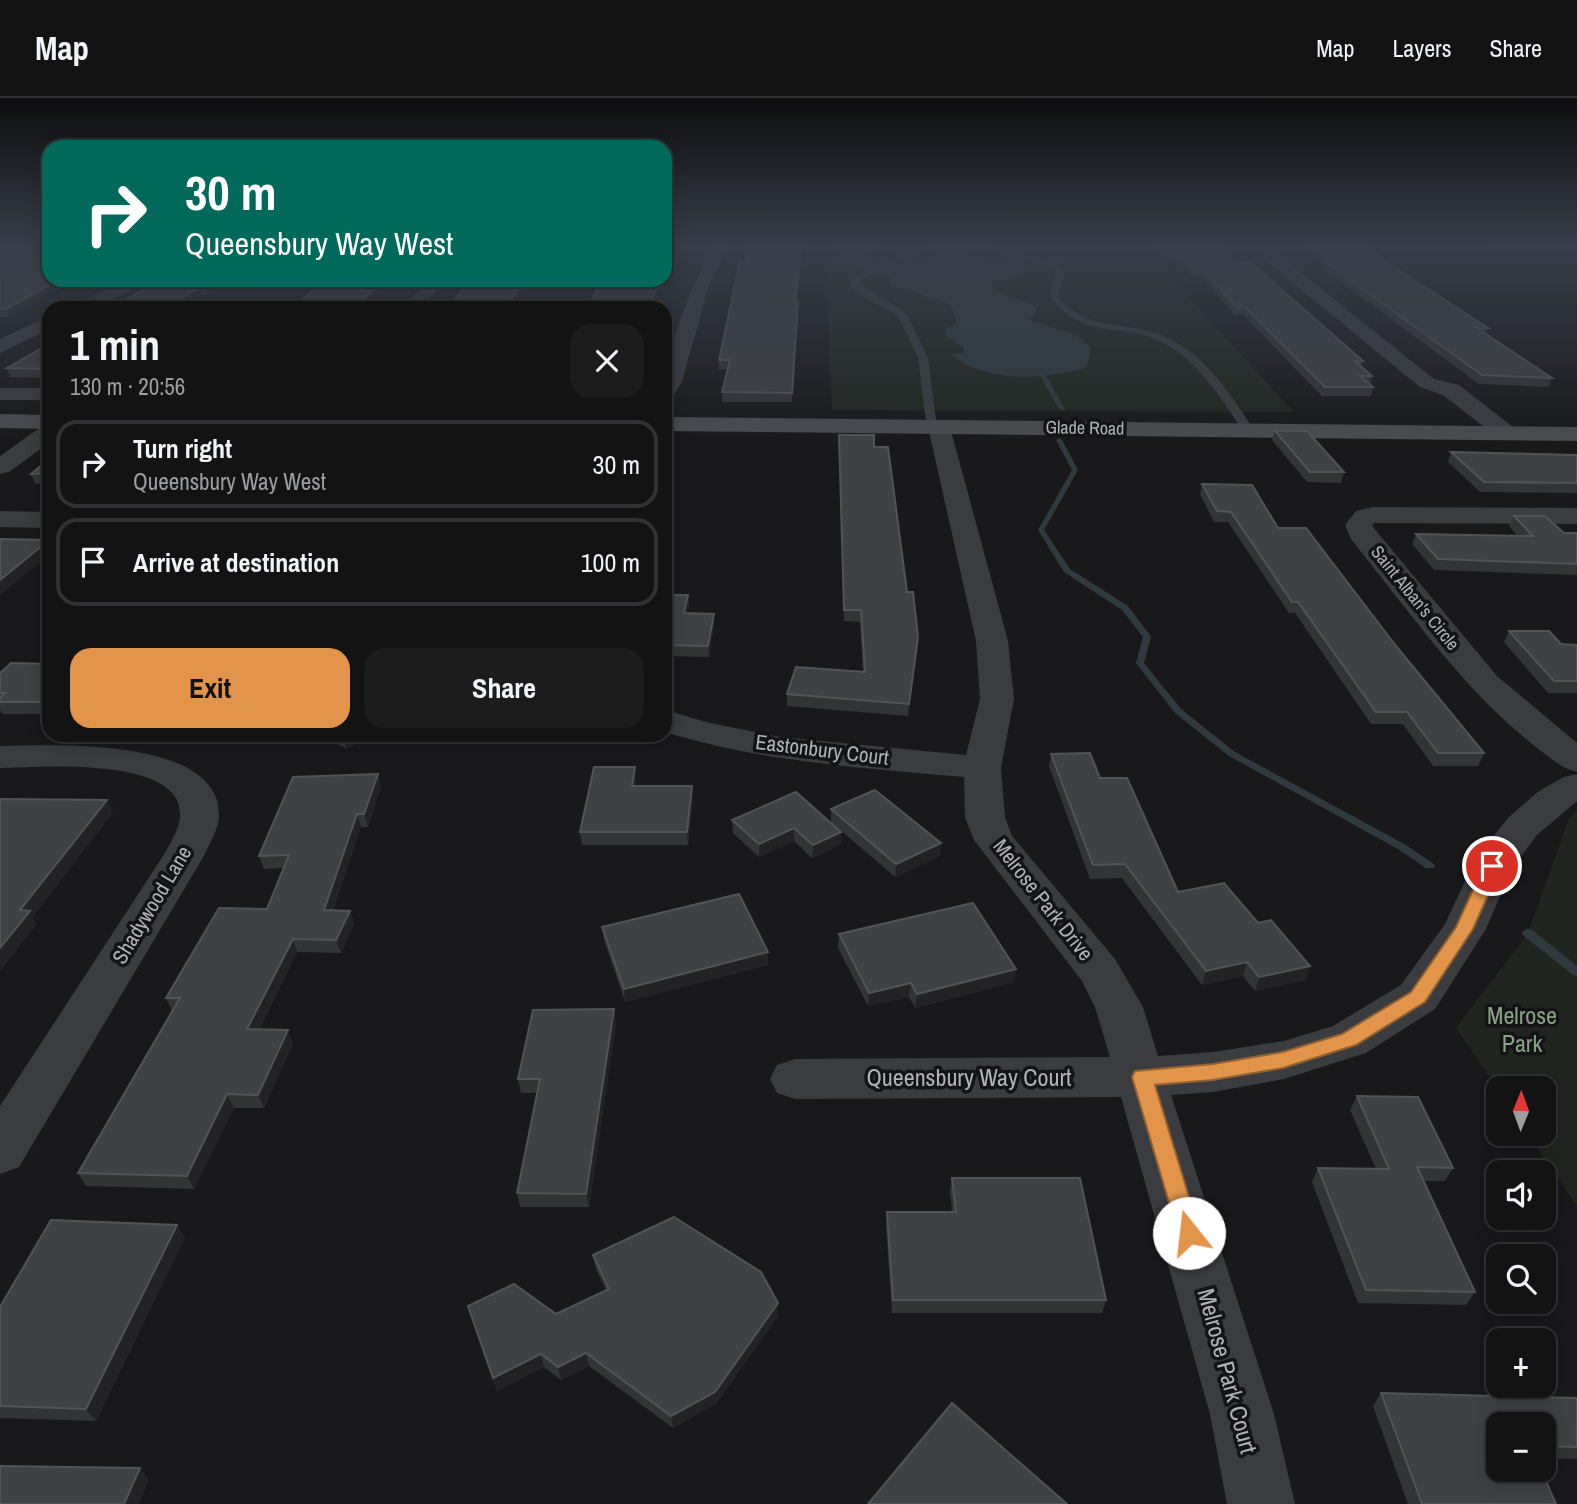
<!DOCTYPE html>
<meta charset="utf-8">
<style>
body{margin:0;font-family:"Archivo Narrow",sans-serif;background:#1c1c1d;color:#f1f3f6;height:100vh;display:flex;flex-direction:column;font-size:26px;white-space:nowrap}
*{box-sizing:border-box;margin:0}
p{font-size:23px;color:#9d9ea0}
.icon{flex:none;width:38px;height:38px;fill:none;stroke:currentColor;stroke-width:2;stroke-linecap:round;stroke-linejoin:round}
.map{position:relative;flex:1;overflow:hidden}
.panel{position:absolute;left:42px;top:203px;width:630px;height:441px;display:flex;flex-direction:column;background:#131314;border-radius:21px;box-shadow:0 4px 18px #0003,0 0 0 2px #323234}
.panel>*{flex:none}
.top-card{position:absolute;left:42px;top:42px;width:630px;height:147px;border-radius:21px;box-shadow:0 4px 18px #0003,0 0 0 2px #323234;background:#00695c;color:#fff;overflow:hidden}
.needle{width:46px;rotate:1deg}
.fabs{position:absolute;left:1486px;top:978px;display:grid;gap:14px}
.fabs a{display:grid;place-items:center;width:70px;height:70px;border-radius:14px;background:#131314;box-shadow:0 4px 18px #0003,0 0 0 2px #323234;font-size:35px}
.pin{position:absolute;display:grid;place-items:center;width:60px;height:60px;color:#fff;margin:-30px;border:4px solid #fff;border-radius:50%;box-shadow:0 2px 7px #0007}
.me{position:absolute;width:77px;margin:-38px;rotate:344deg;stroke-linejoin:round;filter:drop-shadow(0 0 5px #0008)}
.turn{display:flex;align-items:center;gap:24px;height:147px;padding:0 28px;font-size:32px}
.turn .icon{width:91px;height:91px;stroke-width:2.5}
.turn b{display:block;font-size:49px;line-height:60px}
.round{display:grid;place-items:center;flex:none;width:74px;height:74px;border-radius:21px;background:#1c1c1d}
.summary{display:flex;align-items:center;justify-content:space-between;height:119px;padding:0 28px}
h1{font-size:42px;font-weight:700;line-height:52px}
.primary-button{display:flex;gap:14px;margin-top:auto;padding:14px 28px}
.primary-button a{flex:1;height:80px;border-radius:21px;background:#e2954a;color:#111;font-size:28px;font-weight:700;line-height:80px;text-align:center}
.primary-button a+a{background:#1c1c1d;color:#f1f3f6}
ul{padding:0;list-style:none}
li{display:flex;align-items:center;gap:21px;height:88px;margin:0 14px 10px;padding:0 14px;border:4px solid #323234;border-radius:21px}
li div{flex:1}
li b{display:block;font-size:26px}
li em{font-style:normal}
header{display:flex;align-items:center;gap:42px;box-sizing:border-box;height:98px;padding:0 35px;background:#131314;border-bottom:2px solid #323234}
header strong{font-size:33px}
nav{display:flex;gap:38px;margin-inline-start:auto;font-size:24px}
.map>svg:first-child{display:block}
.green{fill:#20261f}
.water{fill:#303a3e}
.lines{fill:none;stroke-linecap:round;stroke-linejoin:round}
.stream{fill:#303a3e;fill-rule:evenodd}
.service{fill:#3a3c40;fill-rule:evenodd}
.minor{fill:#3a3c40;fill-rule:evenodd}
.secondary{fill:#494b4f;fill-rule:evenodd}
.wall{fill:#323436}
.shaded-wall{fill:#232325}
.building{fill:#3f4144;stroke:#515356;stroke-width:2}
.route{fill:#e2954a;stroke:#936130;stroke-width:2}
.labels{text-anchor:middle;stroke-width:7;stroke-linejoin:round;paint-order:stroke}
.far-street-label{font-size:18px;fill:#adb3b9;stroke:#141416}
.street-label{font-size:21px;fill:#adb3b9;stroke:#141416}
.near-park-label{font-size:24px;fill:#89a286;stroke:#141416}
.near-street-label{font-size:24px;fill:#adb3b9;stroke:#141416}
</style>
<header>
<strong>Map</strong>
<nav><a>Map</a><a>Layers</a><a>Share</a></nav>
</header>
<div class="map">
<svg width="1577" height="1406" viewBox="0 0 1577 1406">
<rect width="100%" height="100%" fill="#19191b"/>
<path class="green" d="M734 148H1141L1294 314 832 312 825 149Z
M1577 713V1108L1528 1036H1544V990L1498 991 1456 930 1528 835 1569 720Z"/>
<path class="water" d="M830 148H874L863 162C884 173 909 172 932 166L930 161 936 156H964L985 166 1024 170 1026 176 993 184 990 187C1000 200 1023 200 1036 209V215L1030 222 1075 237 1090 248V259L1086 270C1043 282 986 285 950 256L964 255 963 249 946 238 945 231 956 226V218L949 206 889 186 892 179 886 175 839 166 842 155Z"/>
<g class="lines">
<path class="stream" d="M1037 265 1040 267 1065 311 1064 312 1059 311 1034 267Z
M1059 340 1062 342 1078 372 1044 432 1070 471 1128 508 1150 537 1151 539 1144 565 1181 611 1235 654 1406 747 1434 766 1435 768 1434 770H1426L1398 751 1229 658 1175 615 1136 565 1143 539 1122 512 1064 474 1038 432 1072 372 1056 342Z
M1528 831 1532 832 1577 868V878L1573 877 1524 838 1522 835 1524 832Z"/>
<path class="service" d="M932 148H982L1058 165 1064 175 1058 199C1090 236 1126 221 1166 239 1206 257 1231 297 1254 332L1244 334C1221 301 1199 262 1161 244 1119 223 1083 243 1050 199L1056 175 1052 169C1012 158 965 142 923 154 902 161 883 172 863 181L858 185 907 216 928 260 937 329 927 331 918 260 898 218 853 192 850 185C865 168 909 153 932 148Z"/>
<path class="minor" d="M714 148H729L709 187 682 283 673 299 665 300C665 247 689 194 714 148Z
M1270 153 1276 155 1434 281 1459 287 1513 329 1517 334 1513 339H1497L1443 297 1420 289 1264 161 1262 158 1264 155Z
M0 154 49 157V167L0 164Z
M129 182H151L96 210H72L75 206Z
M429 182H446L421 210H402Z
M49 218V231L0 255V241Z
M0 290H49V302H0Z
M939 322 947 324 950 329 1008 543 1014 601 1001 670 1005 719 1012 738 1115 861 1143 909 1158 958 1213 954 1284 943 1333 928 1401 887 1445 826 1477 758 1509 719 1539 693 1564 679 1577 676V703L1537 737 1511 772 1486 831 1435 911 1366 955 1284 981 1213 994 1171 997 1274 1316 1295 1406H1227L1210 1316 1121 999 795 1001 777 995 770 981 777 967 795 961 1110 959 1095 909 1082 883 974 742 965 719 964 679C863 670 762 664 665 634V612L710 625 780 639 966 657 980 601 976 543 928 329 931 324Z
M49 327V345L9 374 0 376V358L41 329Z
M1373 409 1577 410V426L1374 425 1372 428 1497 578 1577 645V674C1561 670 1550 660 1536 649 1463 592 1409 513 1351 441L1345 427 1356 413Z
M0 413 49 414V430L0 429Z
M0 648C52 647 216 638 219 715 220 729 210 744 205 756L19 1069 0 1076V1008L165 755C171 743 181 729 180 715 179 658 39 669 0 670Z"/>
<path class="secondary" d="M0 316 49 317V331L0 330Z
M665 319 1577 329V343L665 333Z"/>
</g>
<path class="wall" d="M0 148H49L48 154 0 152Z
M665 148H684L681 153H677L665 179Z
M802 148 796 204 792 304H722V294L728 271H719V262L748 163Z
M1157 148H1217L1236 165 1363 263 1362 268 1372 278 1370 286 1373 289 1371 298H1322L1243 217H1235L1201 179H1194L1183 168H1177Z
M1302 148H1365L1386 164 1488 230 1486 236 1552 280 1548 289 1479 286 1323 171 1325 167Z
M1482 148H1577V153L1501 154Z
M0 160 9 219H2L0 220Z
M160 182 228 186 208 197H202Z
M49 246V280L10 279 7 270Z
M1275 333 1344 374 1341 385 1307 384 1272 342Z
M839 337 874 349 907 494 918 539 908 618 787 608V596L863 574 860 524 844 523Z
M49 351V385L35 386 31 376 43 366Z
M1451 354 1577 357V395L1480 394 1448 364Z
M1202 386 1278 430 1396 548 1484 655 1478 668H1433L1403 626H1371L1295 515H1289L1228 424H1214L1200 396Z
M1514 418 1564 435H1577V477L1434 472 1412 446 1416 436 1518 438 1509 428Z
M665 497H688L689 508 687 515 714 527 709 559 665 558Z
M1509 533 1561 546 1577 547V595H1548L1504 544Z
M49 566V616H2L0 612V575Z
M319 637H371L347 651Z
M1051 656 1100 680 1178 794 1258 825 1310 868 1305 882 1255 893 1243 878 1202 887 1122 780 1090 781 1049 668Z
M378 676 381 688 368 729H361L333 812 350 813 354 826 341 855 297 854 259 932 293 946 264 1010H234L194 1091 86 1088 78 1075 172 913 166 900 267 811 284 770 264 771 259 758Z
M636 682 635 688 693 700 688 747H582L580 734Z
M831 711 940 758 895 779 831 724Z
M732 722 841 734V746L812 760 794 743 759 759 733 735Z
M602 829 768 854V867L625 904 604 842Z
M839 836 1014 884 915 910 909 899 868 908 838 850Z
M614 911 616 925 589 1109H520L517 1095 537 995H521L518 981Z
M1357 998 1453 1070 1445 1083H1423L1475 1194 1466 1207 1358 1205 1312 1084 1318 1070 1376 1071 1350 1012Z
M952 1080 1106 1202 1102 1215H892L886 1127 887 1114H952L950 1093Z
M177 1127 185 1140 96 1323 0 1320V1209Z
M593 1157 778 1205V1218L716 1306 673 1330 589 1268 561 1282 544 1269 497 1293 468 1208 556 1216 606 1192 596 1171Z
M1381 1295 1577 1300V1361L1544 1360V1326H1498L1556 1406H1408L1373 1308Z"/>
<path class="shaded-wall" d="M676 148 677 153 665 179V171Z
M59 182H76L9 219 6 211Z
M220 182H234L208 197 206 189Z
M385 182H395L362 210H351Z
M525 182H531L511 210H504Z
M660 182H664L652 210H648Z
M200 189 202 197 181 210H166Z
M49 442V457L0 497V482Z
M688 497 689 508 685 527 684 515Z
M714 516V527L709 559 708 548Z
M918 539V550L908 618 909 606Z
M346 637H371L347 651 343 639Z
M635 669 636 682 633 700 632 688Z
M378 676 381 688 368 729 364 716Z
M692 688 693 700 688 747 687 734Z
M107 702 113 715 33 819 37 826 0 873V850L20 812Z
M357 716 361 729 328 825 324 812Z
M794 730V743L759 759V746Z
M841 734V746L812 760 813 747Z
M941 745 940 758 895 779 896 766Z
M350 813 354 826 341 855 336 842Z
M293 841 297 854 252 945 247 931Z
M768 854V867L625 904 624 891Z
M1247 864 1243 878 1202 887 1206 873Z
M1310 868 1305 882 1255 893 1259 879Z
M1016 871 1014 884 915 910 917 896Z
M911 885 909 899 868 908 869 895Z
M614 911 616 925 589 1109 586 1096Z
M288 932 293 946 264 1010 258 997Z
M227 996 234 1010 194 1091 187 1078Z
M177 1127 185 1140 96 1323 86 1311Z
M778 1205V1218L716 1306 673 1330 671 1318Z
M586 1255 589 1268 561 1282 558 1269Z
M541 1256 544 1269 497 1293 493 1280Z
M140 1370 149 1382 139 1406H124Z"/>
<path class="building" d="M665 148H676L665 171Z
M750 148H802L795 204H798L792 295 722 294 730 262H719L740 163H748Z
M1165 148H1217L1236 165H1251L1363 263H1355L1372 278H1360L1373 289H1325L1245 209H1237L1203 172H1196L1185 161H1178Z
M1312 148H1365L1386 164 1488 230H1477L1552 280 1482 277 1325 164H1331Z
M0 160 46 162 49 160V182H59L6 211H0Z
M160 182H220L206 189H200L166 210H111Z
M327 182H385L351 210H291Z
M471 182H525L504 210H447Z
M602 182H660L648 210H578L581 205H590Z
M49 246V271L7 270Z
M1275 333H1307L1344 374H1310Z
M839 337H874V349H888L907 494H913L918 539 909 606 787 596 796 569 865 574 861 512H844Z
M43 351H49V375L31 376 43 366Z
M1451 354 1577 357V385L1484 384Z
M1202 386 1252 387 1278 430H1306L1396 548 1484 655H1438L1407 614H1376L1298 504H1292L1231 414 1217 413Z
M1514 418H1545L1564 435H1577V466L1438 461 1416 436 1533 438Z
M0 441 49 442 0 482Z
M665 497H688L684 515 714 516 708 548 665 547Z
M1509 533H1549L1561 546 1577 547V583H1554Z
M11 565 49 566V604H0V600L5 595H0V575Z
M1090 655 1100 680H1127L1178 794 1224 785 1258 825 1271 822 1310 868 1259 879 1247 864 1206 873 1125 766 1093 767 1051 656Z
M594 669H635L632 688H692L687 734H580Z
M378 676 364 716H357L324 812 350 813 336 842 293 841 247 931 288 932 258 997 227 996 187 1078 78 1075 180 900H166L219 810 267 811 289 757 259 758 293 679Z
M875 692 941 745 896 766 831 711Z
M796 694 841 734 813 747 794 730 759 746 732 722Z
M0 701 107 702 20 812 30 813 0 850Z
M739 796 768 854 624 891 602 829Z
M973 805 1016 871 917 896 911 885 869 895 839 836Z
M614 911 586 1096 517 1095 540 981H518L533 912Z
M1357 998 1418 999 1453 1070 1417 1069 1475 1194 1366 1192 1318 1070 1389 1071Z
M952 1080H1080L1106 1202H893L887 1114H956Z
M674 1119 761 1174 778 1205 715 1294 671 1318 586 1255 558 1269 541 1256 493 1280 468 1208 514 1186 556 1216 609 1191 593 1157Z
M51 1122 177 1127 86 1311 0 1308V1209Z
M1381 1295 1577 1300V1349L1544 1348V1326H1498V1372H1541L1556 1406H1422Z
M952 1305 1067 1406H868Z
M0 1368 140 1370 124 1406H0Z"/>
<linearGradient id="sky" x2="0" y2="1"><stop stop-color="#0e0e0f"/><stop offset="0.43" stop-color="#383e4a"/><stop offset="1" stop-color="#383e4a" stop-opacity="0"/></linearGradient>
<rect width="1577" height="344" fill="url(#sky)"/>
<path class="route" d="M1492 762 1501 768 1473 831 1425 904 1356 947 1283 970 1213 982 1155 987 1200 1135 1197 1142 1189 1145 1180 1142 1132 979 1135 973 1213 966 1283 954 1342 936 1411 894 1456 829 1484 768Z"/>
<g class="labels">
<g class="far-street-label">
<text transform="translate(1085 330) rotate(1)" y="6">Glade Road</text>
<text transform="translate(1415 500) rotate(51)" y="6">Saint Alban's Circle</text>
</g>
<g class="street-label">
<text transform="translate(822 652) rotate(7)" y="7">Eastonbury Court</text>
<text transform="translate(1043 802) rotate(52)" y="7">Melrose Park Drive</text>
<text transform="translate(152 807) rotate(-59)" y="7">Shadywood Lane</text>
</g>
<g class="near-park-label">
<text x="1522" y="926">Melrose<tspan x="1522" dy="28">Park</tspan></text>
</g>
<g class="near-street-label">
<text x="969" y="988">Queensbury Way Court</text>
<text transform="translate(1227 1273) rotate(75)" y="8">Melrose Park Court</text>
</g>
</g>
</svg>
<div class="fabs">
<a><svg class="needle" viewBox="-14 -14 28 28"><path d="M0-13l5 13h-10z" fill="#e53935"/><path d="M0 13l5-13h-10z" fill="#9d9ea0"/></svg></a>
<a><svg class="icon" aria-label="sound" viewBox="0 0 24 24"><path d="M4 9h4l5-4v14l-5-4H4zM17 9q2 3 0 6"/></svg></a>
<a><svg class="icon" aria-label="search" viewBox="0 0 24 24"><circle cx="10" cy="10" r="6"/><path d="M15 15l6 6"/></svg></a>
<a>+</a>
<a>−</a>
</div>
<div class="pin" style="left:1492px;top:768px;background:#d93025"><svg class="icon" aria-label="arrive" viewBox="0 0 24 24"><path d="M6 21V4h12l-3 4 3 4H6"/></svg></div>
<svg class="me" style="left:1189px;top:1135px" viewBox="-20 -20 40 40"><circle r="19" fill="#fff"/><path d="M0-13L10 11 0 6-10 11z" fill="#e2954a"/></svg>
<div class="top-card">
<div class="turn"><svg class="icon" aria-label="right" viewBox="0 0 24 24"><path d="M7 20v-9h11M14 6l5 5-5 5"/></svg><div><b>30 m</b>Queensbury Way West</div></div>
</div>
<section class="panel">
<div class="summary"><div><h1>1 min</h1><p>130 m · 20:56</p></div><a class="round"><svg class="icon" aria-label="close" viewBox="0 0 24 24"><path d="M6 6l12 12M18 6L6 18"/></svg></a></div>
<ul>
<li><svg class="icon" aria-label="right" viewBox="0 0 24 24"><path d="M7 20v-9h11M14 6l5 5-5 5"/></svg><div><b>Turn right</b><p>Queensbury Way West</p></div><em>30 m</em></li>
<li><svg class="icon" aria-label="arrive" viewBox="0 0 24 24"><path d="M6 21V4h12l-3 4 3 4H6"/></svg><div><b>Arrive at destination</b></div><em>100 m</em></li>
</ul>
<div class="primary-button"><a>Exit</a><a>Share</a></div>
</section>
</div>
